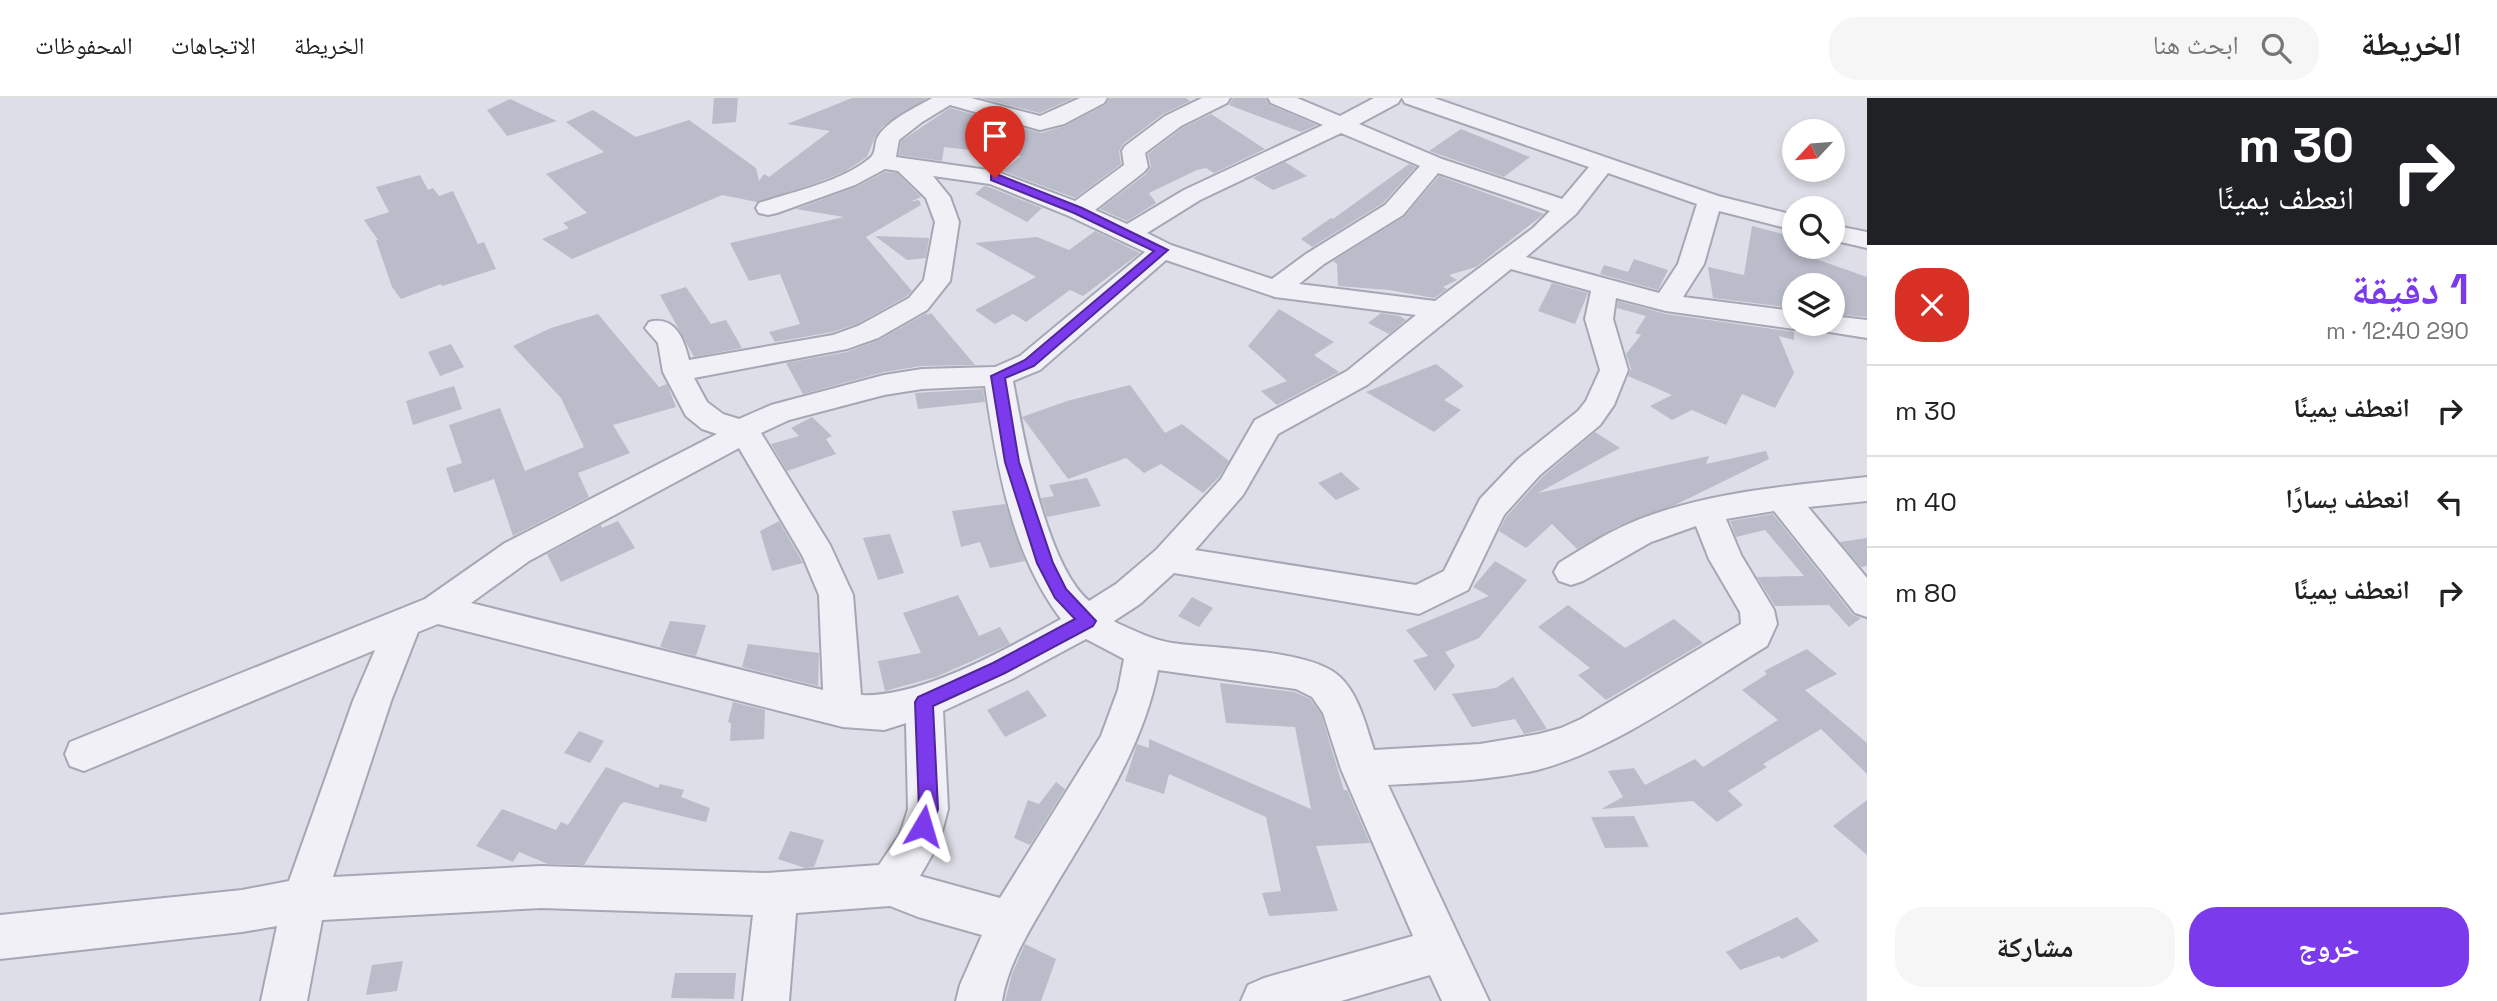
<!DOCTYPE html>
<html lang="ar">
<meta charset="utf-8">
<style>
body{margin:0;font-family:"Space Grotesk","Noto Naskh Arabic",sans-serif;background:#f6f6f6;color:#222;direction:rtl;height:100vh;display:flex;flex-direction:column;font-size:26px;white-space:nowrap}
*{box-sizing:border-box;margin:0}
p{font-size:23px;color:#767676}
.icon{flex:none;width:38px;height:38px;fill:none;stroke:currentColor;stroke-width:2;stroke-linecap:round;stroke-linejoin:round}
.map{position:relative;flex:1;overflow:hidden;direction:ltr}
.side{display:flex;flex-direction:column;background:#fff;width:630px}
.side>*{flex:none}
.top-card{background:#202124;color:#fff;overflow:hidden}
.needle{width:46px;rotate:244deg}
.tools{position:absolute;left:1782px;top:21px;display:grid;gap:14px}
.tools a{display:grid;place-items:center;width:63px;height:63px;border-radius:50%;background:#fff;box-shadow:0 4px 10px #0003;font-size:35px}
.pin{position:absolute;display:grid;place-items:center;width:60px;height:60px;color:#fff;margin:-72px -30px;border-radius:50% 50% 50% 0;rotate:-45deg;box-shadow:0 0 7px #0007}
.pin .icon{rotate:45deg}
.me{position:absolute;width:77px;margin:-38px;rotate:7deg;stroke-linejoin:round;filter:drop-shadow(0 0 5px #0008)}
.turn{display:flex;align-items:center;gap:24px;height:147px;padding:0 28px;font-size:32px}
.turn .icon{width:91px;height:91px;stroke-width:2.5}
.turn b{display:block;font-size:49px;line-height:60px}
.round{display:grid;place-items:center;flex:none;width:74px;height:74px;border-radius:28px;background:#f6f6f6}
.headline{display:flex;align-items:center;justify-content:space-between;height:119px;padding:0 28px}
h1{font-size:42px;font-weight:700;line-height:52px;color:#7c3aed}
.cta{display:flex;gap:14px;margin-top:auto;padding:14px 28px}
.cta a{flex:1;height:80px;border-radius:28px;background:#7c3aed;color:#fff;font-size:28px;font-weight:700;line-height:80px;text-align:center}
.cta a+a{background:#f6f6f6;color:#222}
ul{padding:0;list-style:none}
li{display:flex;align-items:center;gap:21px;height:91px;padding:0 28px;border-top:2px solid #e0e0e0}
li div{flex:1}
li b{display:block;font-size:26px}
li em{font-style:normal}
header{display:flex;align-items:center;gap:42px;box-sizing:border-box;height:98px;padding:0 35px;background:#fff;border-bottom:2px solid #e0e0e0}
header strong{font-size:33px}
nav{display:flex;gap:38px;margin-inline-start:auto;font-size:24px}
.search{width:490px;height:63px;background:#f6f6f6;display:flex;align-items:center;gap:18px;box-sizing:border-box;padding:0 24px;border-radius:28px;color:#767676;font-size:26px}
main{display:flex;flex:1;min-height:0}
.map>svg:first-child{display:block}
.building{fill:#babcca}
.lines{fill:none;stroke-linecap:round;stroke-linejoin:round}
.minor-casing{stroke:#a6a7b4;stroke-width:4}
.minor{fill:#f0f0f6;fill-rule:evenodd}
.route{fill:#7c3aed;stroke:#51269a;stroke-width:2}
</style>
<header>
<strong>الخريطة</strong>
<div class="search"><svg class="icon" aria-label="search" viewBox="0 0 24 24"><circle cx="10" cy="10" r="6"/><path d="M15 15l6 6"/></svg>ابحث هنا</div>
<nav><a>الخريطة</a><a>الاتجاهات</a><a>المحفوظات</a></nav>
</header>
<main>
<section class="side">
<div class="top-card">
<div class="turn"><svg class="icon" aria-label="right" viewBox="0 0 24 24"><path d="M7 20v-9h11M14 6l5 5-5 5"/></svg><div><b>30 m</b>انعطف يمينًا</div></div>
</div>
<div class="headline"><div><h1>1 دقيقة</h1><p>290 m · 12:40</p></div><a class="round" style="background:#d93025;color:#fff"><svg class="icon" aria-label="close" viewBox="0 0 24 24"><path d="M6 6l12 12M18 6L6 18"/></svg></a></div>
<ul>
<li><svg class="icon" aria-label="right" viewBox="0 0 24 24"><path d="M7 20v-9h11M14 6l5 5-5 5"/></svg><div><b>انعطف يمينًا</b></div><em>30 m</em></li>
<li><svg class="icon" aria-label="left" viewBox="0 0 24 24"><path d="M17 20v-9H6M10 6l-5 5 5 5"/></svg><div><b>انعطف يسارًا</b></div><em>40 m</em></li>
<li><svg class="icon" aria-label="right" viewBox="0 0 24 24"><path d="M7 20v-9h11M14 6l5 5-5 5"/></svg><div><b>انعطف يمينًا</b></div><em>80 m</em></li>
</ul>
<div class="cta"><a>خروج</a><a>مشاركة</a></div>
</section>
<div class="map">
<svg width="1867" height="903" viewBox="0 0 1867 903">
<rect width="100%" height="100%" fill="#dddee7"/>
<path class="building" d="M714 0H738L736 24 712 26Z
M852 0H927L882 29 875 39 867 59 844 74 816 85 757 104 722 97 572 161 542 141 569 130 563 125 587 115 546 76 604 54 566 24 593 12 636 39 689 22 756 70 759 83 764 76 769 79 830 33 787 26Z
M981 0H1074L1040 15Z
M1110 0H1186L1190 3 1163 16 1123 46 1119 53 1121 66 1075 100 1003 73 1021 58 944 49 942 63 899 57 901 43 950 10 1041 35 1065 28 1105 7Z
M1233 0H1265L1270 7 1317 27 1301 34 1229 7Z
M510 1 557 23 507 38 487 12Z
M1211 16 1265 51 1214 75 1206 70 1197 72 1149 95 1156 105 1127 123 1100 111 1146 76 1151 68 1148 56 1182 30Z
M1461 31 1530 59 1504 79 1429 53Z
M1285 64 1307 78 1273 92 1253 80Z
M1409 66 1416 69 1383 105 1312 149 1301 141 1331 120 1333 121Z
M885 74 897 75 921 99 910 104 919 102 921 107 866 139 912 193 907 198 857 226 832 234 775 244 769 234 800 226 780 176 749 183 730 145 844 119 796 111 856 89Z
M420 77 428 92 433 90 439 98 453 93 478 146 484 144 496 171 442 188 441 186 401 201 392 189 376 142H378L364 122 389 114 376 89Z
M1439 78 1544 116 1476 169 1449 177 1457 182 1443 189 1447 191 1434 200 1389 192 1338 188 1337 166 1333 163 1404 119Z
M984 88 989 89 1042 110 1027 124 975 96Z
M1752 128 1794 139V149H1799V155L1867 179V219L1843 217 1836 187H1794V210L1713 200 1708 169 1744 177Z
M1095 133 1140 155 1083 198 1070 192 1026 224 1013 216 995 226 975 212 1036 179 975 145 1037 139 1069 152Z
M875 138 929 140 926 160 907 162Z
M1634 161 1668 172 1658 192 1600 176 1604 167 1628 174Z
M1552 185 1588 195 1575 226 1538 213Z
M686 189 711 226 726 222 742 250 694 259 660 197Z
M1618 203 1666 216 1794 234V242L1779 238 1794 275 1775 310 1742 296 1726 327 1692 312 1672 322 1650 308 1672 297 1628 278 1631 271 1626 256 1641 237 1635 235 1646 218 1617 210Z
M1279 211 1334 244 1314 257 1339 274 1277 307 1261 293 1287 283 1248 248Z
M927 215V217L931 215 975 267 922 268 884 274 803 296 786 265 847 254 879 242Z
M1381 215 1400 218 1406 222 1389 236 1368 225Z
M598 216 659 289 667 286 676 309 613 327 630 355 578 375 589 399 513 438 494 381 454 395 446 370 462 365 449 327 500 310 525 373 584 349 561 300 513 248 551 230Z
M451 246 464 269 440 278 428 254Z
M1436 266 1464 288 1444 302 1461 312 1434 334 1366 294Z
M1130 287 1165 335 1182 326 1229 363 1219 379 1203 395 1161 366 1144 375 1126 360 1068 381 1022 319 1067 303Z
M454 288 462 311 413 327 406 303Z
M983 291 985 304 918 311 915 295Z
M812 319 832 338 826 341 836 356 787 373 771 346 799 338 791 330Z
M1595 334 1620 350 1538 395 1709 358 1706 366 1766 353 1769 361 1675 407 1618 428 1577 451 1552 426 1526 450 1499 433 1506 419 1542 379Z
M1341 374 1360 391 1336 402 1318 385Z
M1087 380 1101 408 1047 419 1041 400 1054 398 1049 387Z
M1005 406 1025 463 990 470 980 444 961 449 952 413Z
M1773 416 1853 517 1861 520 1849 529 1829 507 1775 508 1757 479 1804 478 1765 432 1736 439 1730 423Z
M618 423 635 450 561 484 547 456 601 427 602 430Z
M779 423 803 465 772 473 760 433Z
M890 436 904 475 878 482 863 440Z
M1867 440V468L1861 469 1840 444Z
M1495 463 1527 482 1479 540 1445 554 1455 568 1435 593 1413 562 1428 558 1406 532 1489 498 1473 489Z
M958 497 979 538 1000 529 1010 546 936 579 885 593 878 563 921 555 903 515Z
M1192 499 1213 510 1199 529 1178 518Z
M1568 507 1625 550 1674 521 1703 545 1606 602 1578 577 1590 570 1538 529Z
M670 523 706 527 696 558 660 549Z
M748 546 819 555 818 588 742 569Z
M1807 551 1837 576 1805 592 1867 645V676L1821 631 1763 666 1767 669 1728 693 1743 707 1717 724 1693 703 1601 711 1623 699 1608 673 1634 670 1645 687 1695 661 1703 669 1778 622 1742 592 1767 576 1764 573Z
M1513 579 1547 631 1524 636 1515 621 1472 629 1452 596 1496 590Z
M1220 585 1295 594 1310 601 1321 616 1344 692H1347L1370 745 1316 748 1338 813 1269 818 1262 795 1281 793 1266 719 1169 676 1164 696 1125 683 1137 646 1149 650V641L1311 711 1295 629 1226 625Z
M1028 592 1047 618 1005 639 987 612Z
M733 604 765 612 764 641 730 643 731 625 728 624Z
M579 633 604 643 590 665 564 655Z
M606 669 658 690 660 686 684 692 681 699 710 710 706 724 624 704 620 707 584 767 548 766 519 754 513 764 476 748 502 711 556 732 561 724 568 727Z
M1056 684 1065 691 1030 747 1014 740 1028 702 1039 706Z
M1867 702V757L1833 728Z
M1634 718 1649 749 1605 750 1591 719Z
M790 733 824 742 814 769 805 770 778 761Z
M1797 819 1819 843 1782 861 1779 858 1740 872 1726 854Z
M1025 846 1056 861 1041 903H1005L1012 876Z
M403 863 397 893 366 897 372 867Z
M675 875H736L734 901 671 900Z"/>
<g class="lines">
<defs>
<path id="minor" d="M932 0H971L1040 18 1080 0H1107L1104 5 1064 26 1040 32 950 7 922 24 899 42 896 59 995 73 1075 103 1124 67 1122 53 1125 48 1165 18 1202 0H1230L1227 5 1181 28 1145 55 1148 69 1144 74 1095 112 1127 126 1184 92 1323 27 1271 5 1268 0H1297L1340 18 1374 0H1401L1398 5 1359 26 1442 61 1562 101 1589 69 1405 5 1402 0H1434L1718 98 1794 117V132L1719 113 1704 166 1683 199 1794 213V226H1805L1804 228 1794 231 1666 213 1616 200 1613 221 1628 272 1614 307 1600 327 1540 377 1504 417 1468 492 1419 516 1174 475 1140 506 1114 523 1117 525C1135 533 1153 542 1172 545 1213 551 1312 551 1340 579 1359 597 1366 628 1374 652L1480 646 1539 636 1561 630 1581 621 1741 526 1740 514 1709 461 1696 428 1651 444 1583 483 1571 487 1559 483 1554 474 1559 465C1585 449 1611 432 1640 421 1712 393 1790 388 1867 379V403L1808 409 1867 480V519L1855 515 1774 413 1726 421 1741 457 1774 512 1777 526 1767 548C1698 590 1613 653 1537 672 1488 683 1438 684 1388 687L1489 903H1442L1430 877 1341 903H1241L1248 887 1264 880 1413 838 1341 671 1323 615 1312 599 1296 591 1158 572C1142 655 1092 725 1050 797 1031 830 1008 865 1002 903H956L960 887 982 837 918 819 890 808 796 815 789 903H743L753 817 541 810 322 822 307 903H261L277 828 242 834 0 861V817L242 792 289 783 353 603 375 552 84 673 70 668 65 656 70 644 425 501 505 445 717 336 702 331 686 318 663 274 658 245 645 230 649 224C675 217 684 241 689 262L833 237 858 228 909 200 924 182 935 124 926 100 898 73 885 71 855 87 777 115 768 117 759 115 756 110 759 105C795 93 840 84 869 61 878 54 873 45 879 37 890 21 915 10 932 0ZM1341 35 1420 68 1385 107 1306 156 1272 181 1171 147 1147 135 1200 102ZM1438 75 1550 113 1533 130 1435 203 1299 186 1324 166 1403 117ZM1608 75 1697 106 1678 166 1659 195 1526 159 1576 116ZM933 78 990 86 1069 118 1145 154 1020 258 995 269 922 271 884 277 771 307 739 321 723 316 707 304 694 280 847 251 878 240 927 212 950 183 959 124 950 99ZM1166 162 1275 199 1416 217 1347 273 1255 322 1221 381 1156 452 1116 486 1089 503C1046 467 1023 338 1013 283L1040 272ZM1511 171 1591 193 1585 221 1600 272 1586 303 1578 313 1518 361 1480 401 1444 473 1416 487 1195 452 1243 397 1278 336 1367 287ZM985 288C997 368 1011 455 1061 521 1008 550 921 600 861 597L853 497 830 447 761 335 789 322 884 297 922 291ZM739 350 803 459 819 497 823 592 471 505 529 463ZM438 526 843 629 884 632 906 625 908 711 900 736 879 767 767 775 541 768 333 779 391 603 418 534ZM1086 541 1124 561 1118 592 1101 638 1000 800 920 778 939 745 948 711 943 613 1012 581Z
M1832 127 1867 134V150L1832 142Z
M1832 218 1867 222V240L1817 232 1814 226H1832Z"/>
</defs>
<use href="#minor" class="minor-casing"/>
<use href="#minor" class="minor"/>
</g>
<path class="route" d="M991 77H999L1082 110 1168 152 1034 268 1005 280 1019 364 1053 465 1066 491 1096 523 1093 528 1005 575 933 608 938 711 930 734 923 737 916 734 914 728 919 711 915 604 918 599 993 565 1075 521 1055 500 1037 465 1005 364 991 278 1025 262 1154 153 1074 115 991 82Z"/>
</svg>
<div class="tools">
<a><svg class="needle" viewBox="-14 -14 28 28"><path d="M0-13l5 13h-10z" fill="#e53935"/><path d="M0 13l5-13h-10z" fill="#767676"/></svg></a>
<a><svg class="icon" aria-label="search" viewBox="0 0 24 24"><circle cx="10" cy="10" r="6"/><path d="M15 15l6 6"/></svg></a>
<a><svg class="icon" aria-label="layers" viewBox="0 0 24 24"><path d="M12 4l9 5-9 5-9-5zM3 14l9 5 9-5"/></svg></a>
</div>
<div class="pin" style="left:995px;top:80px;background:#d93025"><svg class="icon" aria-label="arrive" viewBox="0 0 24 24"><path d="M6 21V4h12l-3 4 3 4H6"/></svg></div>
<svg class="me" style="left:923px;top:728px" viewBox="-20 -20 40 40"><path d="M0-17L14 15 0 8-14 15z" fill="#7c3aed" stroke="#fff" stroke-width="4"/></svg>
</div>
</main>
